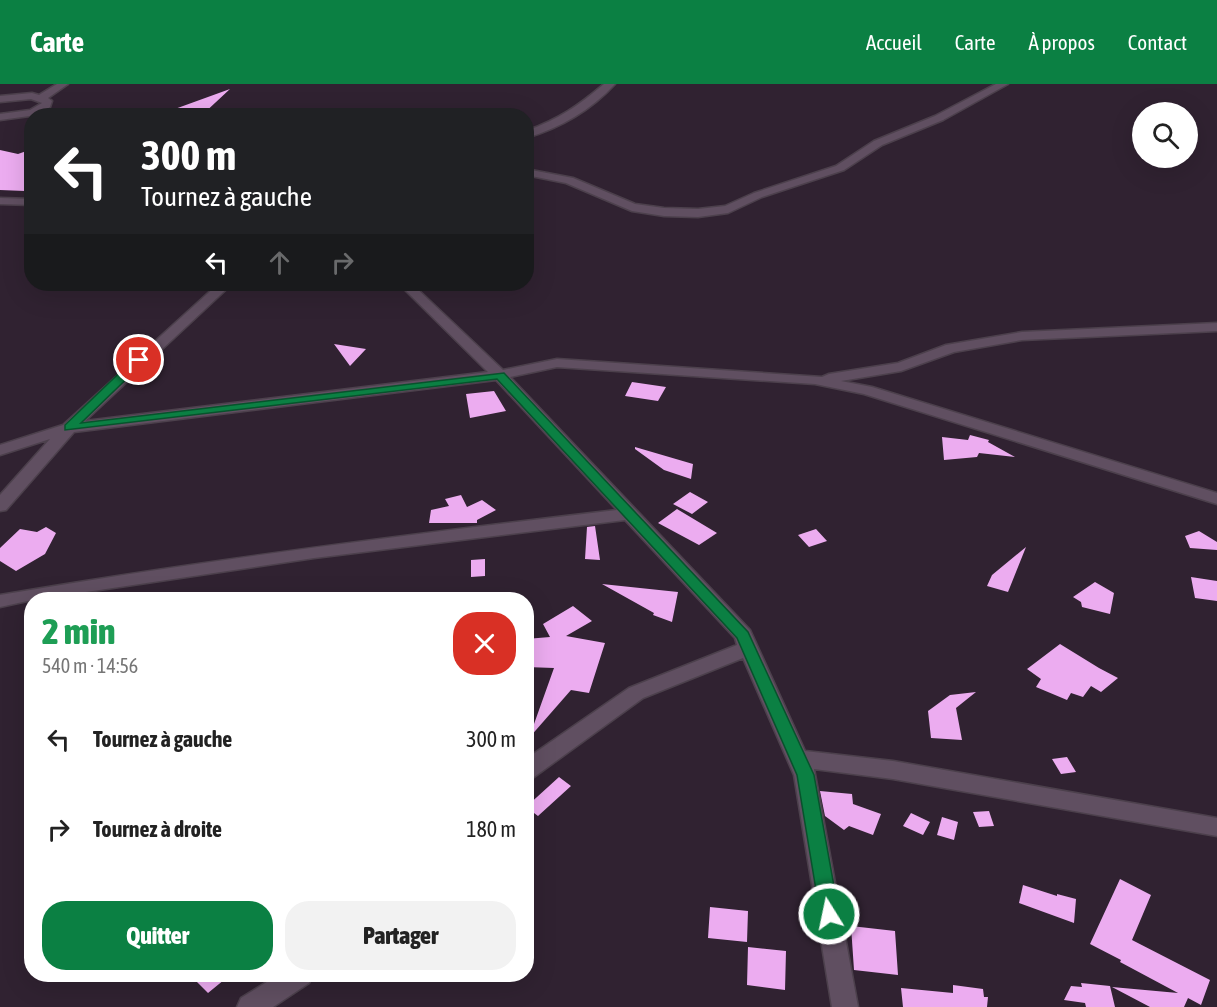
<!DOCTYPE html>
<html lang="fr">
<meta charset="utf-8">
<style>
body{margin:0;font-family:"Asap Condensed",sans-serif;background:#f2f2f2;color:#222;height:100vh;display:flex;flex-direction:column;font-size:22px;white-space:nowrap}
*{box-sizing:border-box;margin:0}
p{font-size:20px;color:#767676}
.icon{flex:none;width:33px;height:33px;fill:none;stroke:currentColor;stroke-width:2;stroke-linecap:round;stroke-linejoin:round}
.map{position:relative;flex:1;overflow:hidden}
.side{position:absolute;left:24px;top:508px;width:510px;height:390px;display:flex;flex-direction:column;background:#fff;border-radius:24px;box-shadow:0 6px 24px #0002}
.side>*{flex:none}
.banner{position:absolute;left:24px;top:24px;width:510px;height:183px;border-radius:24px;box-shadow:0 6px 24px #0002;background:#202124;color:#fff;overflow:hidden}
.fabs{position:absolute;left:1132px;top:18px;display:grid;gap:12px}
.fabs a{display:grid;place-items:center;width:66px;height:66px;border-radius:50%;background:#fff;box-shadow:0 6px 24px #0002;font-size:30px}
.pin{position:absolute;display:grid;place-items:center;width:51px;height:51px;color:#fff;margin:-26px;border:3px solid #fff;border-radius:50%;box-shadow:0 2px 6px #0007}
.me{position:absolute;width:66px;margin:-33px;rotate:350deg;stroke-linejoin:round;filter:drop-shadow(0 0 4px #0008)}
.turn{display:flex;align-items:center;gap:21px;height:126px;padding:0 18px;font-size:27px}
.turn .icon{width:78px;height:78px;stroke-width:2.5}
.turn b{display:block;font-size:42px;line-height:51px}
.lanes{display:flex;align-items:center;height:57px;padding:0 18px;background:#0003;justify-content:center;gap:30px;direction:ltr}
.lanes .off{opacity:.35}
.round{display:grid;place-items:center;flex:none;width:63px;height:63px;border-radius:24px;background:#f2f2f2}
.head{display:flex;align-items:center;justify-content:space-between;height:102px;padding:0 18px}
h1{font-size:36px;font-weight:800;line-height:45px;color:#1e9e55}
.action{display:flex;gap:12px;margin-top:auto;padding:12px 18px}
.action a{flex:1;height:69px;border-radius:24px;background:#0b8043;color:#fff;font-size:24px;font-weight:800;line-height:69px;text-align:center}
.action a+a{background:#f2f2f2;color:#222}
ul{padding:0;list-style:none}
li{display:flex;align-items:center;gap:18px;height:90px;padding:0 18px}
li div{flex:1}
li b{display:block;font-size:22px}
li em{font-style:normal}
header{display:flex;align-items:center;gap:36px;box-sizing:border-box;height:84px;padding:0 30px;background:#0b8043;color:#fff}
header strong{font-size:28px}
nav{display:flex;gap:33px;margin-inline-start:auto;font-size:21px}
.map>svg:first-child{display:block}
.building{fill:#ecacf0}
.lines{fill:none;stroke-linecap:round;stroke-linejoin:round}
.minor-casing{stroke:#4c404c;stroke-width:3}
.minor{fill:#604f61;fill-rule:evenodd}
.route{fill:#0b8043;stroke:#07532c;stroke-width:1.5}
</style>
<header>
<strong>Carte</strong>
<nav><a>Accueil</a><a>Carte</a><a>À propos</a><a>Contact</a></nav>
</header>
<div class="map">
<svg width="1217" height="923" viewBox="0 0 1217 923">
<rect width="100%" height="100%" fill="#302231"/>
<path class="building" d="M230 5 201 32H161V30Z
M32 65V102L25 107 0 106V66L18 70Z
M334 260 366 265 350 282Z
M632 298 666 303 658 317 625 312Z
M494 307 506 327 470 334 466 310Z
M970 351 989 356 988 358 1015 373 979 369 977 373 944 376 942 353 968 356Z
M635 363 693 380 691 395 664 386 635 365Z
M690 408 708 418 692 430 673 420Z
M461 411 467 423 482 416 496 426 477 436V439H429L431 426 449 422 445 415Z
M677 425 717 449 699 461 658 439Z
M595 442 600 476 585 475 587 443Z
M46 443 56 449 45 470 16 487 0 477V464L20 445 37 448Z
M816 445 827 457 809 463 798 451Z
M1199 447 1217 458V466L1190 464 1185 452Z
M1026 463 1008 508 987 502 992 491Z
M485 475V492L471 493V476Z
M1191 493 1217 497V517L1195 514Z
M1095 498 1114 509 1110 530 1082 523 1081 518 1073 513Z
M602 500 678 508 672 538 653 531 654 529Z
M573 522 592 537 566 552 605 559 589 609 571 606 529 654 554 584 526 583V555L550 553 543 540Z
M1060 560 1099 584 1118 594 1101 608 1091 602 1083 613 1071 609 1067 616 1036 603 1041 595 1027 585Z
M976 608 956 624 962 656 931 654 928 627 950 611Z
M1067 673 1076 688 1061 690 1052 675Z
M559 693 571 702 538 732 526 723Z
M820 707 852 710 853 720 881 730 873 751 849 742 844 746 825 732Z
M989 727 994 742 979 743 973 728Z
M911 729 930 738 923 751 903 742Z
M942 733 958 738 954 756 937 751Z
M1120 795 1151 811 1132 856 1210 896 1201 921 1188 914 1184 923H1150L1112 903 1178 909 1120 878 1121 876 1090 860Z
M1023 801 1057 812V810L1076 815 1074 839 1019 819Z
M710 823 748 827 747 858 708 854Z
M851 842 895 847 898 891 854 886Z
M748 863 786 867 785 906 747 901Z
M190 891H230L208 909Z
M1081 899 1110 902 1115 923H1086L1085 919 1064 916 1071 902 1082 903Z
M953 901 983 905 984 913H988L987 923H903L901 904 953 909Z"/>
<g class="lines">
<defs>
<path id="minor" d="M57 0H68L48 14 52 17 50 23 37 31 0 36V30L30 26 42 19 31 15 0 18V12L32 9 39 11Z
M604 0H615C591 26 560 44 526 54V47C559 35 578 22 604 0Z
M996 0H1008L943 36 882 61 844 86 762 113 728 129 698 133 664 132 632 127 566 99 526 91V85L573 94 635 120 664 124 698 125 725 122 754 109 836 82 874 57 935 32Z
M0 114 32 115V121L0 120Z
M218 200H232L85 337 488 288 399 200H412L503 286 557 275 822 293 829 290 898 279 946 261 1022 248 1217 239V247L1022 256 954 268 901 287 841 297 872 303 1217 409V420L864 310 815 300 557 283 510 293 750 546 805 667 893 677 1217 734V752L893 695 814 685 858 923H832L794 691 743 574 643 614 534 693 526 695V675L629 604 737 561 735 554 625 436 314 474 32 516 0 523V511C205 476 410 450 617 426L496 296 74 348 6 426 0 427V411L50 355 0 371V361L63 341Z
M278 891H313L309 899 273 923H237L241 914Z"/>
</defs>
<use href="#minor" class="minor-casing"/>
<use href="#minor" class="minor"/>
</g>
<path class="route" d="M139 273 143 274V279L81 339 504 289 748 548 814 691 839 830 836 836 829 838 823 836 820 830 797 691 737 554 497 295 65 346V341L135 274Z"/>
</svg>
<div class="fabs">
<a><svg class="icon" aria-label="search" viewBox="0 0 24 24"><circle cx="10" cy="10" r="6"/><path d="M15 15l6 6"/></svg></a>
</div>
<div class="pin" style="left:139px;top:276px;background:#d93025"><svg class="icon" aria-label="arrive" viewBox="0 0 24 24"><path d="M6 21V4h12l-3 4 3 4H6"/></svg></div>
<svg class="me" style="left:829px;top:830px" viewBox="-20 -20 40 40"><circle r="17" fill="#0b8043" stroke="#fff" stroke-width="3"/><path d="M0-11L8 9 0 5-8 9z" fill="#fff"/></svg>
<div class="banner">
<div class="turn"><svg class="icon" aria-label="left" viewBox="0 0 24 24"><path d="M17 20v-9H6M10 6l-5 5 5 5"/></svg><div><b>300 m</b>Tournez à gauche</div></div>
<div class="lanes"><svg class="icon" aria-label="left" viewBox="0 0 24 24"><path d="M17 20v-9H6M10 6l-5 5 5 5"/></svg><svg class="icon off" aria-label="ahead" viewBox="0 0 24 24"><path d="M12 20V5M6 11l6-6 6 6"/></svg><svg class="icon off" aria-label="right" viewBox="0 0 24 24"><path d="M7 20v-9h11M14 6l5 5-5 5"/></svg></div>
</div>
<section class="side">
<div class="head"><div><h1>2 min</h1><p>540 m · 14:56</p></div><a class="round" style="background:#d93025;color:#fff"><svg class="icon" aria-label="close" viewBox="0 0 24 24"><path d="M6 6l12 12M18 6L6 18"/></svg></a></div>
<ul>
<li><svg class="icon" aria-label="left" viewBox="0 0 24 24"><path d="M17 20v-9H6M10 6l-5 5 5 5"/></svg><div><b>Tournez à gauche</b></div><em>300 m</em></li>
<li><svg class="icon" aria-label="right" viewBox="0 0 24 24"><path d="M7 20v-9h11M14 6l5 5-5 5"/></svg><div><b>Tournez à droite</b></div><em>180 m</em></li>
</ul>
<div class="action"><a>Quitter</a><a>Partager</a></div>
</section>
</div>
